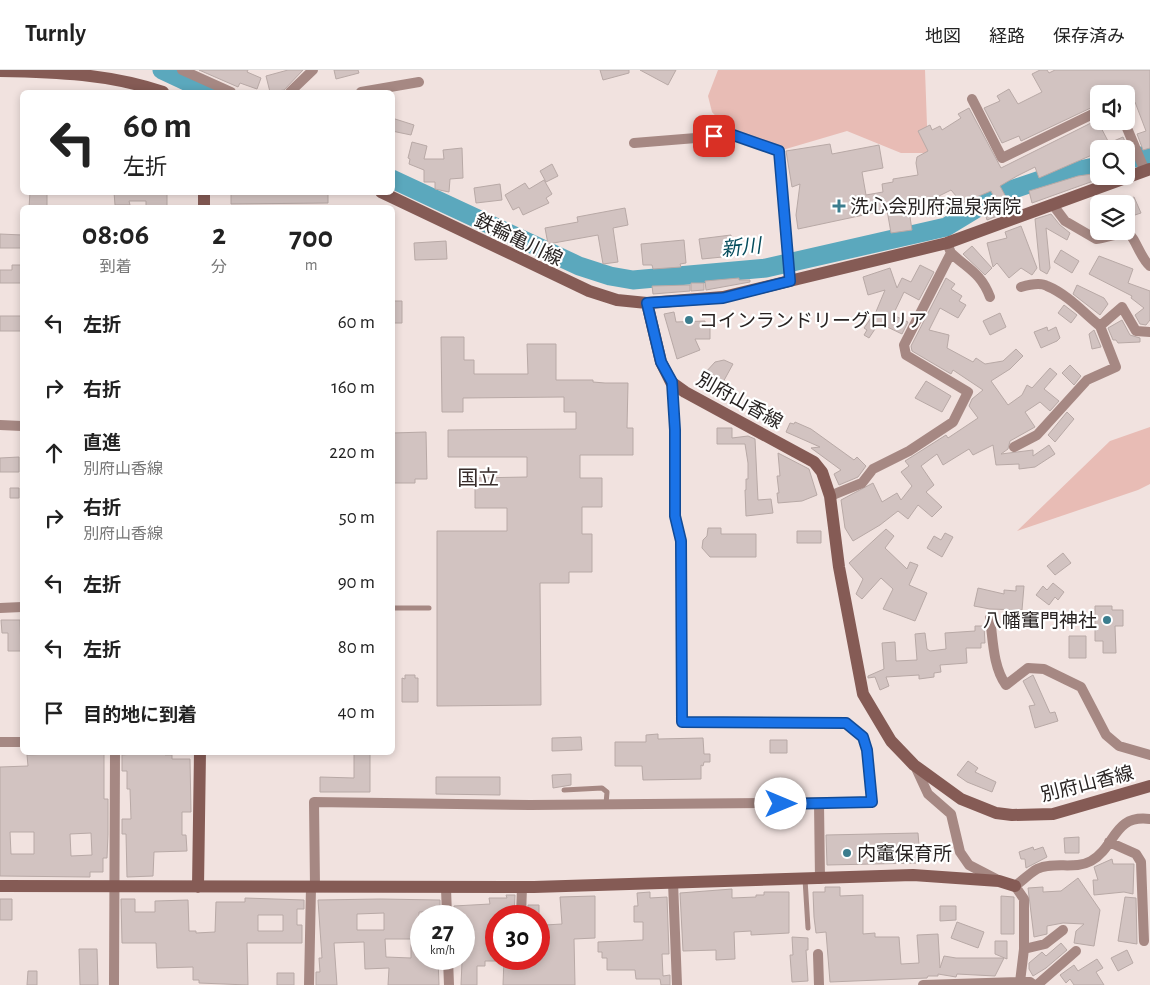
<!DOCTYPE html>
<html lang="ja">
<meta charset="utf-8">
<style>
body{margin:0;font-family:"Alegreya Sans","Noto Sans JP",sans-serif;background:#f2f2f2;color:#222;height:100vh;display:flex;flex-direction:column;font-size:19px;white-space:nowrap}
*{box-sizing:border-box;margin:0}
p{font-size:16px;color:#767676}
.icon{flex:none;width:28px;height:28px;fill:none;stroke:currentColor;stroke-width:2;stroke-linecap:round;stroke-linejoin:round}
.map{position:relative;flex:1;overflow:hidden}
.panel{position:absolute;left:20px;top:135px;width:375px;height:550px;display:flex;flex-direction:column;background:#fff;border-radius:8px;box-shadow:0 2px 8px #0003}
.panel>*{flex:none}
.guide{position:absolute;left:20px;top:20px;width:375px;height:105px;border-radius:8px;box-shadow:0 2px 8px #0003;background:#fff;color:#222;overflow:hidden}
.controls{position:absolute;left:1090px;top:15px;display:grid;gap:10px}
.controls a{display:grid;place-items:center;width:45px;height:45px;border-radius:8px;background:#fff;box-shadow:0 2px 8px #0003;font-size:25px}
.speed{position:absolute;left:410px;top:835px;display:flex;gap:10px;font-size:25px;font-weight:700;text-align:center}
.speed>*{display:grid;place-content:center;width:65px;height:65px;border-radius:50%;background:#fff;box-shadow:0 2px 8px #0003;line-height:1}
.speed small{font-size:12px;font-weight:400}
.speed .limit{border:8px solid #d22;background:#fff;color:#111}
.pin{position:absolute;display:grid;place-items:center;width:42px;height:42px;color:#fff;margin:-21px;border-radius:10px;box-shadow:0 2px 8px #0006}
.me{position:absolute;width:55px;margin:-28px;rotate:90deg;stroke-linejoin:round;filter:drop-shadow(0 0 4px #0008)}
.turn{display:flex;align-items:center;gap:18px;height:105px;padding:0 20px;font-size:22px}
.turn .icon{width:65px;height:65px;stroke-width:2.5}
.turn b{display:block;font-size:35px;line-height:42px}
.eta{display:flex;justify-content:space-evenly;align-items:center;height:85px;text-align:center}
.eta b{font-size:30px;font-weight:700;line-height:35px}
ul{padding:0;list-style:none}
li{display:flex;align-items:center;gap:15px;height:65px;padding:0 20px}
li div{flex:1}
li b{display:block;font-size:19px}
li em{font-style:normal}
header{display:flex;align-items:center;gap:30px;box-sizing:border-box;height:70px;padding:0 25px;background:#fff;border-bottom:1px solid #e0e0e0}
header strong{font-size:24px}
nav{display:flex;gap:28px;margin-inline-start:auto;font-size:18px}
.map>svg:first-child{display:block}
.green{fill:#e8bcb5}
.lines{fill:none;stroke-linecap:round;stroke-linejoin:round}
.river{stroke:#5ba8bd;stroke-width:19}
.building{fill:#d2c3c1;stroke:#b8a9a6;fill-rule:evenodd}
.lane{stroke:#a68883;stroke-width:5}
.street{stroke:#a68883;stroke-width:10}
.secondary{stroke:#855b55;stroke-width:12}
.route-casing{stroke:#114b97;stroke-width:12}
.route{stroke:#1a73e8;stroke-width:9}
.poi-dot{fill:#3b7d8e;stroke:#fff;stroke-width:2}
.labels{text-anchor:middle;stroke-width:4.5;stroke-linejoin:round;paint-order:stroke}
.poi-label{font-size:19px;fill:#282322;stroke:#fff;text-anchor:start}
.street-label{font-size:19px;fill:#282322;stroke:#fff}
.water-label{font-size:20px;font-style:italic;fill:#054c5c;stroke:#fff}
.quarter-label{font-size:21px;fill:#382d2b;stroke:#fff}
</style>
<header>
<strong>Turnly</strong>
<nav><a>地図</a><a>経路</a><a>保存済み</a></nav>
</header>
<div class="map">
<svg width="1150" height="915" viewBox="0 0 1150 915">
<rect width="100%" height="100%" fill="#f1e2df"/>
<path class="green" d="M718 0H925L928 83H901L847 61 779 81 733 65 712 42 708 26Z
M1150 357V414L1138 420 1017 461 1110 371Z"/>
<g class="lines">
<path class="river" d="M162 0 209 22
M1126 90 1150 84
M392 109 579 196 610 206 633 210 766 198 946 157 1002 123 1055 105 1099 96"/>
</g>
<path class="building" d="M199 0H248L247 2 261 8 257 19 240 13 238 17Z
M288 0H303L284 20 270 22 266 6Z
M334 0H358L359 3 336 9Z
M600 0H629V3L603 10Z
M640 0H676L668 15Z
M1040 0H1047L1049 3 1055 0H1150V78L1143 80 1137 64 1146 61 1135 32 1131 33 1130 30 1126 31V24H1099V34L1021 71 1019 66 1002 73 984 38 1000 31 997 26 1009 19 1018 34 1042 22 1032 4Z
M969 38 1001 98 1097 50 1109 73 1123 67 1129 80 1099 79V82L1039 108 1035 97 1017 106 1000 116 1013 140 987 150 984 140 998 136 991 121 962 133 951 120 937 127 938 129 908 134 912 160 891 163 887 140 798 159 796 145 800 114 792 117 786 81 830 74 832 84 879 75 883 98 862 102 866 125 883 122 882 114 893 112V109L918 105 916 93 917 87 928 81 918 61 930 55 932 60 940 56 942 60 961 48 958 44Z
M392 48 414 55 411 65 392 61Z
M412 72 427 76 424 89H444L443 80 462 78 463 108 450 109 449 122 435 119V112H424V100L409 94 410 89 408 88Z
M552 94 558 106 546 112 540 101Z
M1099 103V109L1032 133 1029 121 1078 106Z
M544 110 552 124 546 128 549 133 523 145 519 137 513 140 505 125 525 113 529 119Z
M500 114 502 130 476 133 474 118Z
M30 122H47V138H29Z
M114 122H167V136L146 137V131H129L130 135H115Z
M231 122H328V133L231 134Z
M1134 127 1141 143 1126 148V130Z
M625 138 628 155 613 158 618 192 603 194 598 165 548 174 545 158 578 152 577 147Z
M1051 144 1060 155 1070 163 1067 170 1046 158 1050 198 1047 204 1040 200 1035 149Z
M1021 156 1037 198 1032 205 1021 198 1009 208 997 193 993 197 987 173 1007 168 1005 162Z
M0 164 22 165V178H0Z
M731 165 733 186 702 189 699 169Z
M684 170 686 193 680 194 681 197 653 199 652 195H643L641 174Z
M446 171 447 189 415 190 414 173Z
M972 176 992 198 985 205 963 184Z
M1061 180 1079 191 1072 203 1054 192Z
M1099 186 1133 199 1128 213 1150 221V250L1146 255 1140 254 1135 245 1144 238 1131 228 1132 226 1089 204Z
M12 195H22V213H0V200H12Z
M920 195 934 202 919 230 904 222 893 245 908 252 902 264 879 253 869 268 864 265 867 260 864 258 871 248 873 249 885 220 868 225 863 207 890 198 897 218 902 208 911 212Z
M739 208V210H750V212L706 220 705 211Z
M946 208 955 214 951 219 962 226 959 231 966 235 958 248 940 238 929 260 949 265 947 278 973 292 976 288 985 294 1003 291 1016 279 1023 286 1010 299 991 311 1008 335 1022 325 1027 315 1032 318 1050 298 1057 304 1044 319 1059 331 1050 341 1040 332 1025 342 1035 357 1010 371 1008 379 1001 384 1033 380V386L1049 375 1055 384 1035 397 1019 399V394L996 395 993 375 973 385 969 379 943 395 937 384 921 396 934 415 926 422 942 437 932 447 918 435 908 449 898 441 880 455 853 471 845 458 841 430 873 413 882 432 897 423 901 430 912 416 901 402 909 396 905 391 946 365 948 368 978 348 969 336 972 329 983 320 953 300 951 304 912 281 911 276Z
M691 213H704V220L691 221Z
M690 215V221L653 224 652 216Z
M1077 215 1104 228 1108 234 1100 245 1073 224Z
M392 231H402V253H392Z
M1064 235 1077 245 1071 253 1058 243Z
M674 242 676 252 705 251V257H710V269H695L700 280 677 289 664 244Z
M1000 243 1006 257 990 265 983 251Z
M0 246H22V261H0Z
M1122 250 1130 265 1140 268V272L1118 273 1116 270H1113L1108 258Z
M1047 257 1048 261 1056 257 1060 268 1057 271 1041 278 1034 262Z
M1094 260 1101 277 1092 279 1089 264Z
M441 267H464V290H474V304H528L527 274H556V310H593V312L605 313H628L627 358H633V385H580V408H602V437H582V464H592V502H569V513H540L541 635 437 636V461H507V438H475V408L527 407V387H448V360L576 359V342H564V327L463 328V342H442Z
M724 290 733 294 716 325 709 319 705 303 715 292Z
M1070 295 1081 306 1074 315 1062 303Z
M926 311 951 326 942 342 915 328Z
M1067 342 1074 349 1055 372 1048 365Z
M795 352 811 359 854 390 857 387 866 396 858 407 839 415 834 404 841 400 811 378 820 377 786 362 790 353 794 354Z
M717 358H732V368L748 366 755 369 758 430 771 429 773 443 746 446 745 420H746V409H748V393L745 374H717Z
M426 362 427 409H415V413H392V363Z
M778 383 809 399 817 425 802 431 778 433 777 423H779L777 406H780Z
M19 387V402H0V388Z
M10 418H19V428H10Z
M708 458H721V464H756V487H710L702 478 703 470 707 466Z
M886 459 894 466 885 478 907 499 910 492 918 495 909 515 927 523 915 551 883 539 893 519 881 508 862 529 856 524 863 509 849 493Z
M797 461H821V473H797Z
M945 463 953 467 942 487 927 478 934 466 941 470Z
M1063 483 1071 493 1055 505 1047 496Z
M1053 513 1064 522 1058 530 1055 527 1049 535 1036 525 1043 516 1047 520Z
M1016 516H1024L1022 540 990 539 974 536 978 518 1004 524V520L1016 521Z
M1095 536H1112V540H1123V556H1115L1116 583H1103V571H1095Z
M1 550H20L21 581H8V563H2Z
M975 556H984L985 573H981V578H966L967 593 940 595 941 602 934 603V607L919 609V605L886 607 889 616 880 620 875 607 868 608V606L884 599 882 573 895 572 896 591 917 590 915 564 925 563 927 579 930 581 946 579 945 563 975 561Z
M1069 566H1086V588H1069Z
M405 605H415V608H418V632H402V608L405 609Z
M1033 605 1050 643 1055 642 1058 651 1035 658 1029 636 1035 635 1023 611Z
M658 664V669L703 668 704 684H710V692H704L703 696 701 695V709L643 710 642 696H615V672H646V665Z
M581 667 582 680 552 681V668Z
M770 670H787V683H770Z
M104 682V729H108V764L107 788H103V802H90V807L0 806V697L28 696 27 685ZM10 762H34V784H11ZM91 763 92 785 71 786 70 764Z
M156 682H166L165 685H172V689H190L191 742H182V765H186L187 781 154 782 153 806 127 807 126 764H122V749H131L130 719H127V701H122V685Z
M354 682H370V722H320V707L354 708Z
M968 691 978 698 975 702 996 712 992 722 967 712 957 705Z
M571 704V715L553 718 552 705Z
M436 707H500V725L436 724Z
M918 763 919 775H928V789H920V793L827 795 826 765Z
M1079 767V783H1065L1064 768Z
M1033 777 1034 780 1043 777 1047 787 1026 798 1025 789H1021L1019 782Z
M1112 789 1113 794H1134L1133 824 1124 822 1094 825 1093 810H1098L1094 797Z
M1078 808 1100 840 1094 876 1074 873 1076 861 1084 854 1063 853 1047 856V864L1034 867 1028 818 1043 817V822L1061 821Z
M825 817H840V826L863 825V864L875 863V867H899L901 894 919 893 917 865 938 864 940 898 944 886 956 888H1004L995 906 957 904 956 907 938 904V906H928L927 908 830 912 826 862 816 863 814 847 813 822H825Z
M732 819V828L756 827V825H764V822H789V863L751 865V861L734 862 735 889 716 890V880L683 881 680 823Z
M650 822V828L667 827 669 884H662L663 906 670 905V915H661L660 909H636L635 900H607V888H602V882H598V872L643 870V852H634V836H638L637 823Z
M506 825H515L514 846H496V891H485V896H477V915H461L464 846H454V836L490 834 489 828H507Z
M595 826V868L574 869 575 915H503L504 889H542V877H546L545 855 562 854 560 827Z
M1001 826 1014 827V864H1001Z
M1125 827 1136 828 1137 874 1118 871Z
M245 828 304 830V839H297V855H302V873H247L248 915 199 913V910H193V897L157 898 156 873H122L121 829H135V842H155V831L188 830 189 861H196V863L215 862 216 832H245ZM258 845H283V861H258Z
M0 829H12V850H0Z
M380 829 440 830V842H419L421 889H438L439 915H388L389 898 365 899 364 872 334 873 337 915H316V902H320L319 888H322L318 830ZM384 843V860H357V844ZM385 869H411V888L386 887Z
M528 835H539V846H528Z
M940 836H956V850L940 851Z
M957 852 984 862 978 878 951 868Z
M792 867 808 868V880H806L808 911 792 912 790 885H793Z
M995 871H1007V889L995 884Z
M1061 873 1067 880 1046 898 1033 906 1029 899V893L1042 882 1046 886Z
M79 879H97L98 915H80Z
M1127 880 1133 893 1118 901 1111 888Z
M1097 889 1103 898 1096 902 1104 915H1074L1070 909 1066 913 1060 905 1074 895 1078 901Z
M28 901H37V915H27Z
M277 903H294V915H277Z"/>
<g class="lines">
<path class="lane" d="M672 315 675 360V446L681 471 682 653H846L863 667 867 680 872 732
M392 538H429
M564 720 602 718 607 722 606 734
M805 809 808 858"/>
<path class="street" d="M182 0 231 22
M290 22 313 0
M361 22 419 12
M972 29 1002 88 1099 41
M1124 51 1145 101
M634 73 733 65 779 81 790 211
M1053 135 1065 151 1096 169C1105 168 1120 162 1128 164 1135 166 1140 188 1150 196
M951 183C968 199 981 203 990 227
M1021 217C1028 215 1040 212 1047 216 1067 224 1084 243 1100 256
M0 355 22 356
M1014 377 1037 365 1087 310 1116 297 1100 256 1122 237 1136 261 1150 262
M830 426 862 413 873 399 909 381 953 352 968 322 906 285 904 275 951 183 947 173
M0 538 22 537
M990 548C993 570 993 597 1006 615L1028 598 1044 599 1081 617 1106 665 1119 676 1150 685
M0 672H22
M915 696 928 724 951 744 960 782 969 795 996 809
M819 733 820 809
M1109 772 1136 784 1141 792 1144 871
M673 812 677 915
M315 817 314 732 530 735 872 732
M446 818 447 846
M521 846 522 817
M1024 879 1045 874 1063 860
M818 884 819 915
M448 889 449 915
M1020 912 1024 879V829L1015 816C1022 811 1030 803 1037 799 1054 791 1075 800 1091 791 1116 777 1113 744 1150 749
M114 915 115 682
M309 915 311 817
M923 915 1020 912H1030L1034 915
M1037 915 1076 881"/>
<path class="secondary" d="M0 1C56 2 110 4 163 22
M1150 99 947 173 723 227 647 233 661 292 671 312 685 322 814 392 822 402 830 426 839 497 863 624 891 671 914 695 961 729 996 743 1012 745 1053 744 1150 716
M381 122 589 221 617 230 647 233
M204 138V122
M0 816 534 817 913 805 999 811 1015 816
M198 817 200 682"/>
</g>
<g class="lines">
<defs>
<path id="route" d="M714 66 733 65 779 81 790 211 723 228 647 233 661 292 672 312 675 360V446L681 471 682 652 846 653 863 667 867 680 872 732 781 734"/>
</defs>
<use href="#route" class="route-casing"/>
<use href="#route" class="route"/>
</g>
<g class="poi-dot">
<path d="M836.5 128.5h5v5h5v5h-5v5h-5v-5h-5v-5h5z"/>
<circle cx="689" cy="250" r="5"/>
<circle cx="1107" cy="550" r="5"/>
<circle cx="847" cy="783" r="5"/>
</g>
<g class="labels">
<g class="poi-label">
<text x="850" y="143">洗心会別府温泉病院</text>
<text x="699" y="257">コインランドリーグロリア</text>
<text x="1097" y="557" text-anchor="end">八幡竃門神社</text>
<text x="857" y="790">内竈保育所</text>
</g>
<g class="street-label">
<text transform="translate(519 169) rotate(26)" y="7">鉄輪亀川線</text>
<text transform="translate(740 330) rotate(29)" y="7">別府山香線</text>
<text transform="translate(1087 713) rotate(-14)" y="7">別府山香線</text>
</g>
<g class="water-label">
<text transform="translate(741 177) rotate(-6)" y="7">新川</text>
</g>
<g class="quarter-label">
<text x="478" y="415">国立</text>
</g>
</g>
</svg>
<div class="controls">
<a><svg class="icon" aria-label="sound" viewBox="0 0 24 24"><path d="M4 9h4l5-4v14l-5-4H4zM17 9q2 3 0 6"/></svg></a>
<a><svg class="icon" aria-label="search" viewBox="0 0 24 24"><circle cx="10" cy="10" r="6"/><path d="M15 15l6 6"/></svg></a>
<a><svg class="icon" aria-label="layers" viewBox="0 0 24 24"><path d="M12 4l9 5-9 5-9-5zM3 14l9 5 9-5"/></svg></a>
</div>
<div class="speed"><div>27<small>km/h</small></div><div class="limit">30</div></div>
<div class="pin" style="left:714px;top:66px;background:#d93025"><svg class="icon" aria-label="arrive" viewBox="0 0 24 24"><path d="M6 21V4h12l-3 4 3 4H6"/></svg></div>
<svg class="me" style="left:781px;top:734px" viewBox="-20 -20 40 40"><circle r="19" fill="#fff"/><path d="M0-13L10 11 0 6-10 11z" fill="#1a73e8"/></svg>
<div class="guide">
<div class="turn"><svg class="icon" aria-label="left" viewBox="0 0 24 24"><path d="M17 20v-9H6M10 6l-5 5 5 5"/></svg><div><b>60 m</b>左折</div></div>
</div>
<section class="panel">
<div class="eta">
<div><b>08:06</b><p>到着</p></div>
<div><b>2</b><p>分</p></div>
<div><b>700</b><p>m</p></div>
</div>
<ul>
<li><svg class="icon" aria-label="left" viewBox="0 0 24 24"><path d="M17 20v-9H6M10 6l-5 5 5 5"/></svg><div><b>左折</b></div><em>60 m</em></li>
<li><svg class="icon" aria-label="right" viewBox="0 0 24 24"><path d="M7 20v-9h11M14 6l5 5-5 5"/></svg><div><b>右折</b></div><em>160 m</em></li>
<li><svg class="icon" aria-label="ahead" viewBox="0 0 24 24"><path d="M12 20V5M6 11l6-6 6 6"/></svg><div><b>直進</b><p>別府山香線</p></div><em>220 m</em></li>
<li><svg class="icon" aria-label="right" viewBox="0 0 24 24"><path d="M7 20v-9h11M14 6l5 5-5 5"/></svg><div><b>右折</b><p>別府山香線</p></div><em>50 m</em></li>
<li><svg class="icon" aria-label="left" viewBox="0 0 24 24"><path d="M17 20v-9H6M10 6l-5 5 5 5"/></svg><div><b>左折</b></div><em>90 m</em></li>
<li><svg class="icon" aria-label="left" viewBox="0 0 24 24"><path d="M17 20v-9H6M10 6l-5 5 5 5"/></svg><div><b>左折</b></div><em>80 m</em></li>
<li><svg class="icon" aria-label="arrive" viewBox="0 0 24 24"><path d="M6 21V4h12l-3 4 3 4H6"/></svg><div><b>目的地に到着</b></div><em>40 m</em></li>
</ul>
</section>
</div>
